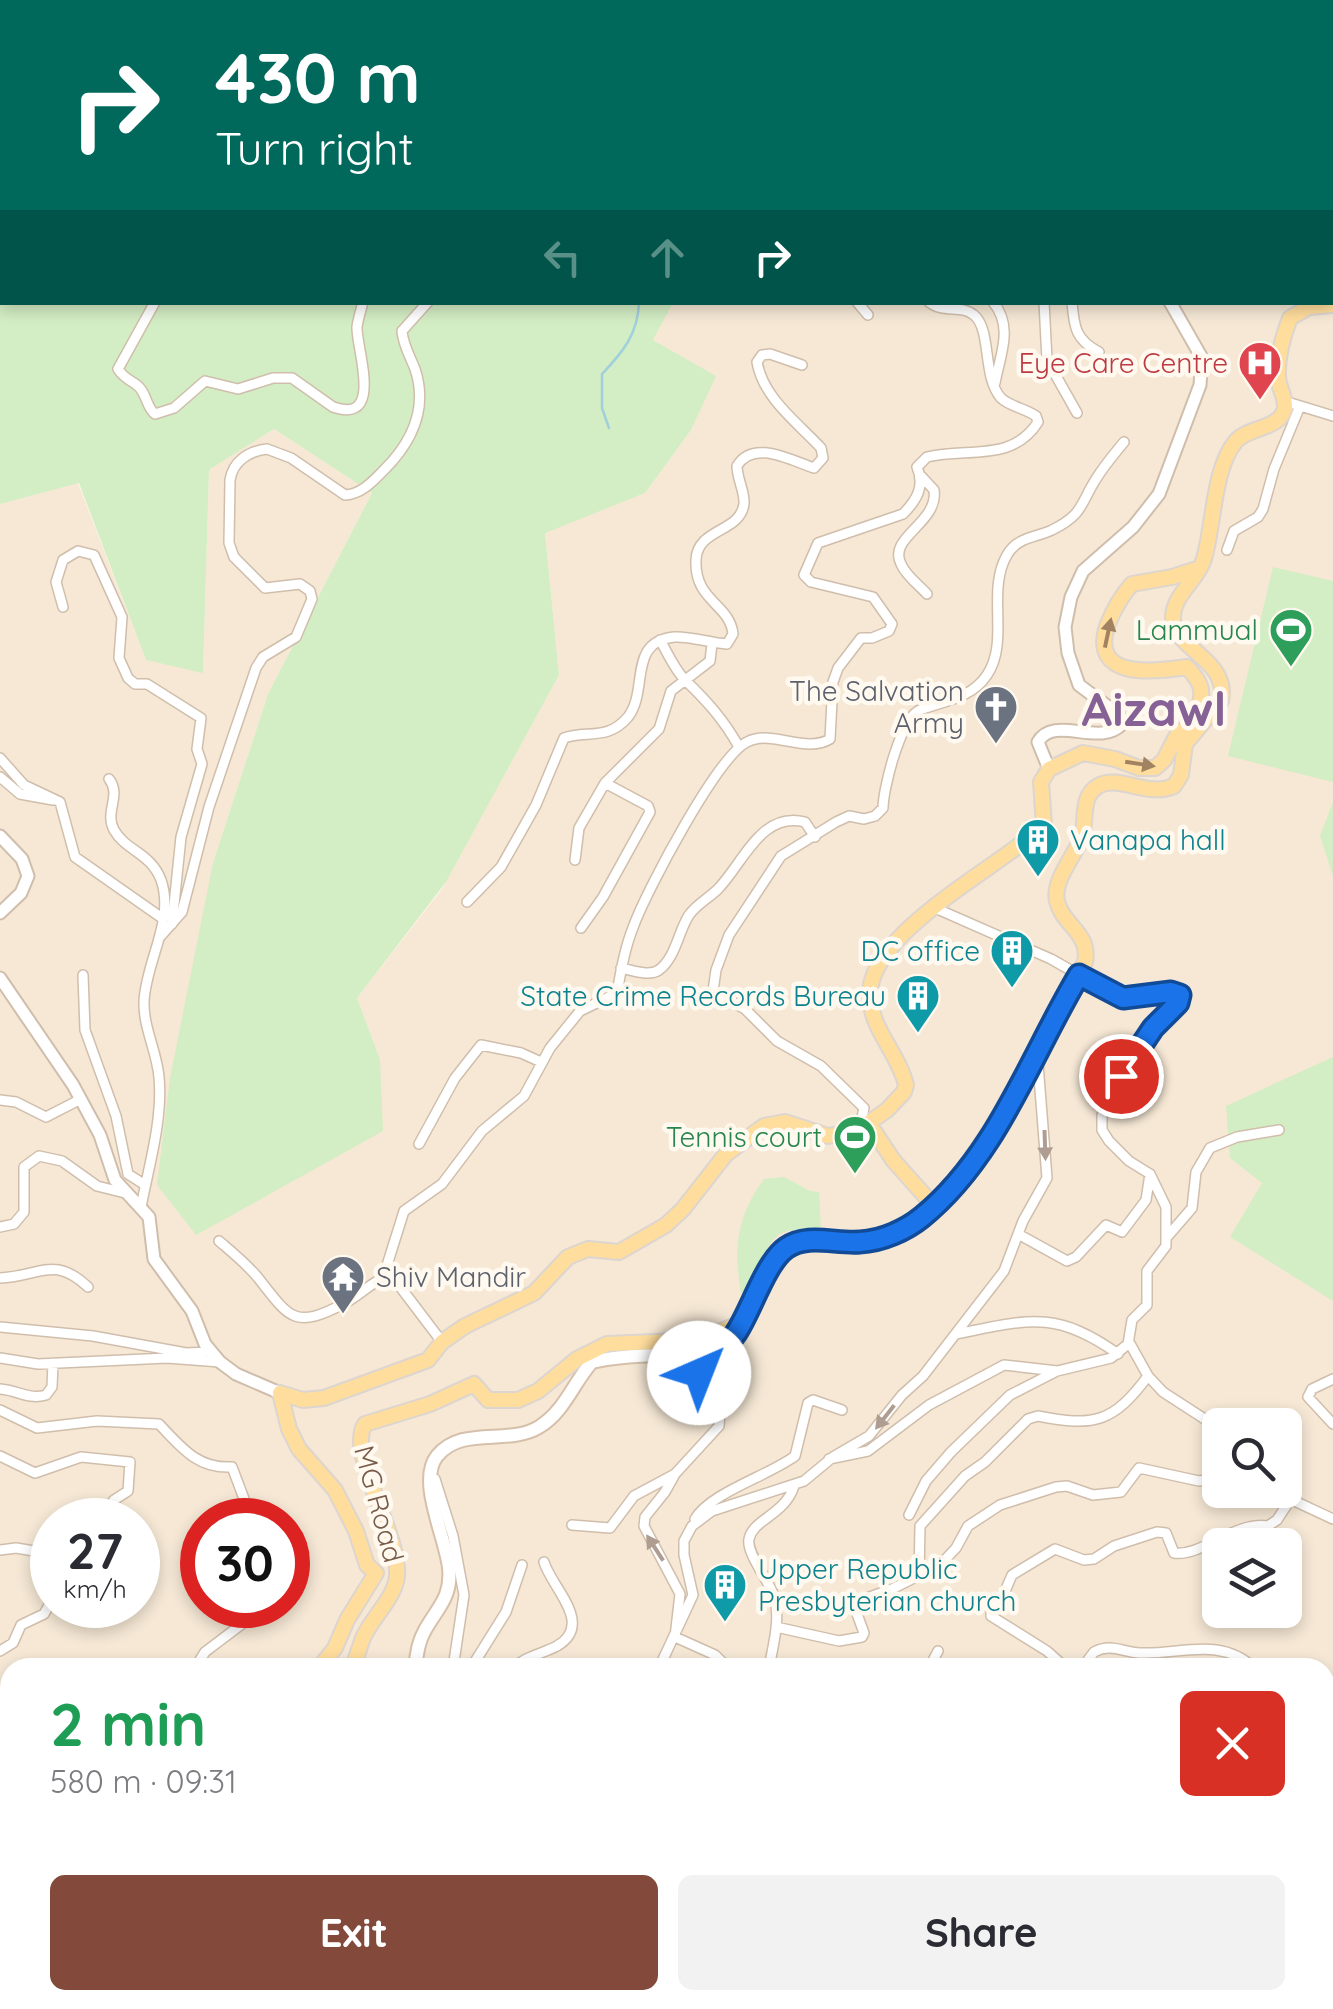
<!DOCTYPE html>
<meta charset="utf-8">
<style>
body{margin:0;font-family:Quicksand,sans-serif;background:#f2f2f3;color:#2b2b33;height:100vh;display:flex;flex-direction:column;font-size:38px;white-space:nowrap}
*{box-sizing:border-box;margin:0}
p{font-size:32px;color:#7c7c81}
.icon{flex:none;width:55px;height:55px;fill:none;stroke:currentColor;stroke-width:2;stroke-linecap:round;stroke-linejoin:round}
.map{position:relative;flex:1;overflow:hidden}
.side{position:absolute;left:0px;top:1658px;width:1335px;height:352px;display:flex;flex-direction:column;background:#fff;border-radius:30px 30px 0 0;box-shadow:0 5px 15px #0003}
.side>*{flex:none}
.top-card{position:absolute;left:0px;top:0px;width:1335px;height:305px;box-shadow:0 5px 15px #0003;background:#00695c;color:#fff;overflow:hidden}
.tools{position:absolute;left:1202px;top:1408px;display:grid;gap:20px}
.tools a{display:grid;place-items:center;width:100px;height:100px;border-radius:15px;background:#fff;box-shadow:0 5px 15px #0003;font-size:50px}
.speed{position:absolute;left:30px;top:1498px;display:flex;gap:20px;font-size:50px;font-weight:700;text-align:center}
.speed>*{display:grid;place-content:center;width:130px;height:130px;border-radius:50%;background:#fff;box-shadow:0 5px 15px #0003;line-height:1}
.speed small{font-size:25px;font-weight:400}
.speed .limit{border:15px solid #d22;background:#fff;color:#111}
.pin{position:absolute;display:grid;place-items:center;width:85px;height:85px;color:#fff;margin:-42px;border:5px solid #fff;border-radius:50%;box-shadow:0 2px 10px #0007}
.me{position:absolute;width:110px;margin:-55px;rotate:44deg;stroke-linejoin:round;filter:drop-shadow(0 0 8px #0008)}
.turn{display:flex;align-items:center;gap:35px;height:210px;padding:0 50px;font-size:45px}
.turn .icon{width:130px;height:130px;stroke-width:2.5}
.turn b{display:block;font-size:70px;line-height:85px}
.lanes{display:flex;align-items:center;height:95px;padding:0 50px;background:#0003;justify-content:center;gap:50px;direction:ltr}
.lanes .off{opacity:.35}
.round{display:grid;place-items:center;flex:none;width:105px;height:105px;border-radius:15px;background:#f2f2f3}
.summary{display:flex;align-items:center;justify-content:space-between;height:170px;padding:0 50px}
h1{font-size:60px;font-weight:700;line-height:75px;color:#1e9e55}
.primary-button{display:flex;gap:20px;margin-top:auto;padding:20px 50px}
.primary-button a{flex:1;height:115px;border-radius:15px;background:#834a3c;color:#fff;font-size:40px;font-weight:700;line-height:115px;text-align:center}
.primary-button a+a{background:#f2f2f3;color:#2b2b33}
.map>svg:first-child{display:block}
.residential{fill:#f6e8d5;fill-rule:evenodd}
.green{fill:#d3edc4}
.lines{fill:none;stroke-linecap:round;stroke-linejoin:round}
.stream{stroke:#a0d0db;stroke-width:2.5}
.minor-casing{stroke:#d0beac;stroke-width:12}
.tertiary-casing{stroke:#d0beac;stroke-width:15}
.secondary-casing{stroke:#d6c0ab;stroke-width:16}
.primary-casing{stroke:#dcd5d0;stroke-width:18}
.minor{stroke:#fff;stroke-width:9}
.tertiary{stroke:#fff;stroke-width:11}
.secondary{stroke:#fff;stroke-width:12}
.primary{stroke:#ffdd9d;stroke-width:14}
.oneway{fill:#a18362}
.oneway2{fill:#af9d92}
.route-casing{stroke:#114b97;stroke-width:25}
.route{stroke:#1a73e8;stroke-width:18}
.labels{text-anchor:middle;stroke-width:9;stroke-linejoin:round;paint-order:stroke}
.health-label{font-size:28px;fill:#be3a42;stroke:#fff9ef;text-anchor:end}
.leisure-label{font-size:28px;fill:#27864d;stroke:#fff9ef;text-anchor:end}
.worship-label{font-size:28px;fill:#5b616d;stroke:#fff9ef;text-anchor:end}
.culture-label{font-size:28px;fill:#0d838f;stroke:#fff9ef;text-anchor:start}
.street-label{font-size:28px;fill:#795c49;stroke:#fff9ef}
.town-label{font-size:48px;font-weight:bold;fill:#866196;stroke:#fff9ef}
</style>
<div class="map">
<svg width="1333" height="2009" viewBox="0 0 1333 2009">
<rect width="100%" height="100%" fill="#fef6e7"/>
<path class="residential" d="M368 0H1333V2009H0V504L78 483 146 660 203 672 209 470 274 429 372 493 268 694 213 863 380 1059 357 998 442 889 559 675 545 532 645 493 691 430 715 376 653 340 673 303 1332 302V2H368ZM1220 1425H1285V1490H1220ZM52 1520H138V1605H52ZM202 1520H288V1605H202ZM1220 1545H1285V1610H1220ZM10 1668H1325V2000H10Z"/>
<path class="green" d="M95 0H368V2Z
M0 297 2 302 673 303 653 340 716 376 691 430 645 493 545 533 559 675 446 882 357 998 380 1059 383 1131 196 1235 157 1185 170 1078 213 863 268 694 372 493 274 429 209 470 203 673 146 660 79 483 0 504Z
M1273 567 1333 581V782L1228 756Z
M1333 802V876L1320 836Z
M1333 1057V1301L1230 1237 1262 1183 1230 1158 1226 1106Z
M784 1177 810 1191 819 1192 821 1231C811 1231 796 1228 787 1231 765 1237 759 1271 753 1288L741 1293C733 1248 737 1216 764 1179Z"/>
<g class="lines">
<path class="stream" d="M397 0 415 2
M352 2 354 0
M421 2 425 0
M609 428 602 408V374C623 352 638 334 639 302"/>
<defs>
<path id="minor" d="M112 0 113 2
M449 0 450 2
M595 0 598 2
M671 0V2
M20 2 22 0
M474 2 475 0
M507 2 509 0
M1136 2 1137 0
M1219 2 1220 0
M1332 235 1333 236
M0 251H2
M155 302 118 369C124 379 130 379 138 386 147 394 146 407 155 414L174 408 205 381 238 389 273 378H292L333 407C385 425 356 348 357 327 358 319 361 310 363 302
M857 302 868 315
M993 302C1014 327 1000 355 995 383
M1044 302 1047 360 1077 413
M1072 302C1074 328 1076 340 1099 352
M1284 401 1333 416
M921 476 934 490C939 523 887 537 901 564 906 576 919 585 927 594
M1227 550 1234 531 1258 517 1263 509 1274 469 1300 406
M63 607 56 582 63 560 78 551 94 555 122 617 119 658 128 678 135 684H147L201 718 197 749 202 764 181 837 172 924
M660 640C667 652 675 670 685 680 707 701 724 720 739 747
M0 758 24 785 60 802 75 857 162 918
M0 777 20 794 53 800
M109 779C122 795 104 812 114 830 126 851 151 853 161 880 175 920 146 961 144 1001 143 1027 157 1052 159 1077 163 1119 149 1165 141 1207
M575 860 579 828 605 783 659 729 671 691 710 661 712 644
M467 902 501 867 536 805 564 738C586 730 608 741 628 717 649 690 627 642 674 637 691 636 709 643 727 644L733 634C730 604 694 601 696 560 697 528 740 533 744 504 745 492 737 479 737 466 753 439 790 460 814 468L823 458 821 448C798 423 763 398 757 362L762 355 770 354 802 365
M581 928 603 897 650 812 648 806 605 783
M159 938 182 912 209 807 256 668 263 657 296 637 312 599 310 591 300 584 265 588 234 557 229 543 230 480C233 461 249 451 267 449L291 458 345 495C362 494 373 481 384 470 412 442 428 408 415 369 410 356 403 345 402 331L428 302
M621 968C632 970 649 977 659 970 676 957 678 932 689 915 697 904 709 898 718 889 744 862 761 811 805 822L815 837
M83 975 85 1030 116 1116 128 1174 145 1185
M0 1100 16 1102 46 1117 81 1099
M860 1127 864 1108 821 1066 777 1041 745 1009 713 991 716 970 729 935 781 856 836 822 849 816 864 819 875 816 883 808C883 789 901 717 920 710 943 701 971 699 987 675 1010 641 986 591 1007 555 1017 537 1035 538 1052 530 1084 514 1080 504 1096 479 1104 466 1114 454 1124 442
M419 1144 455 1078 481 1045 521 1053 541 1062
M0 1227 14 1224 24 1212V1167L39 1156 62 1161 97 1186 125 1193
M1018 1234 1067 1261 1076 1257 1106 1225 1122 1232 1146 1200 1150 1174
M1167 1237 1192 1208 1196 1172 1210 1148 1237 1137 1279 1130
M219 1241C233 1253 248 1265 259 1279 289 1317 294 1330 343 1304 358 1297 368 1285 383 1278L398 1284 442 1342
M0 1278C41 1276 54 1255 88 1287
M383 1278 404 1211 442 1184 482 1131 524 1096 550 1048 580 1011 617 993C621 970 625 947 634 925 647 890 717 757 747 742 773 729 805 754 830 739L833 682 838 668 861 638H872L889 631 892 624 873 597 811 582 804 575 818 543 903 514C917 500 925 486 917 467L927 457C967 447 1012 463 1038 422L1036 416C1026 409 1009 406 1001 398 982 377 992 330 974 315 961 304 944 314 929 302
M0 1327 93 1336 186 1353 210 1352
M956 1334C1027 1320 1055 1309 1118 1354
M1129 1342 1148 1376 1163 1392 1220 1429
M0 1358 38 1364 167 1358 220 1362
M1333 1379 1312 1389 1308 1397 1333 1424
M0 1389C18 1390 27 1400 46 1395L52 1387 53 1363
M0 1410 37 1428 97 1421 159 1424C181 1447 197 1469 232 1467L252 1520
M0 1456 35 1473 81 1457 130 1462 128 1491 114 1500 100 1520
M829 1459 868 1451 929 1405 1004 1365 1057 1371 1111 1358 1128 1344 1132 1320 1147 1305V1271L1166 1246V1207L1150 1174 1129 1161 1109 1141 1102 1130V1115L1127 1067 1180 995 1171 992 1130 999 1116 996 1051 959 935 908
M435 1479 453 1536 464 1595 453 1668
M1271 1490 1333 1519
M909 1515 926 1481 951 1452 1010 1395 1055 1372
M695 1519C710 1493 768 1476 795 1456L808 1403 813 1400 842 1410
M572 1525 610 1528 634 1496 675 1474
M0 1550 16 1548 52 1554
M919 1576 920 1526 965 1476 985 1462 1028 1419 1038 1416C1094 1427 1113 1423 1148 1376
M776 1627 839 1641 862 1637 864 1633 853 1603 892 1589 940 1565 956 1548 968 1526 1000 1505 1056 1487 1067 1486 1093 1495 1121 1492 1139 1468 1199 1481 1220 1478
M0 1651 13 1643 21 1625 44 1614 52 1600
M195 1668 205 1652 267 1605
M471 1668 506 1612 522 1565
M513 1668C526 1656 542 1654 557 1646 595 1624 551 1587 544 1562
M659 1668 693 1595 684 1555V1541L692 1526 712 1511 804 1481 833 1457 869 1436 902 1395 923 1376 1004 1271 1023 1221 1047 1178 1037 1051
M728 1668 715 1655 675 1637 680 1594 644 1526 645 1517 665 1492 675 1474 719 1426 720 1412 697 1368C705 1352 726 1347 737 1333
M769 1668C773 1645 781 1619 774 1596 769 1581 746 1553 749 1539 753 1519 785 1515 794 1486
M929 1668 938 1651
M1066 1668 1047 1651 991 1616V1609L1003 1596 1012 1575 1055 1549 1084 1560 1094 1559 1114 1546 1157 1532 1166 1533 1174 1553C1202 1557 1234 1521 1268 1526L1277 1520 1290 1500
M1090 1668 1088 1660 1094 1652C1111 1643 1122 1652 1140 1653 1180 1655 1220 1636 1254 1668
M1325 1699 1333 1702
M1325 1793 1333 1792
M1325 1829 1333 1843
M1325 1898 1333 1885
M1325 1917 1333 1931
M0 1961 10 1960
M1325 1985 1333 1990
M179 2000 187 2009
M192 2000 214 2009 253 2000
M419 2000 444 2006 473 2000
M613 2000V2009
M663 2000 665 2009
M977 2000 1004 2009
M1098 2000V2009
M140 2009 148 2000
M530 2009 538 2000
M570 2009 583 2000
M697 2009 703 2000
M746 2009 750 2000
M844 2009 854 2000
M951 2009 960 2000
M1326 2009 1333 1999"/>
<path id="tertiary" d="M1098 0 1100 2
M1332 39 1333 38
M1049 769 1038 742C1054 714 1100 748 1122 724L1119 715 1079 685 1068 653 1065 627 1071 597 1083 571 1133 527 1159 494 1200 385 1202 358 1170 302
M0 836 22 859 28 876 21 893 0 913
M0 978 73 1085 100 1135 115 1180 149 1217 154 1259 192 1311 205 1344 220 1362 236 1374 280 1393"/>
<path id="secondary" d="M415 1668C417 1654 418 1642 425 1630 438 1607 452 1597 449 1568 446 1538 417 1481 437 1456 462 1425 508 1446 539 1427 565 1411 573 1383 592 1362 642 1349 691 1365 734 1330"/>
<path id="primary" d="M1200 568 1172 577 1132 584C1121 596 1113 611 1107 626 1090 680 1154 672 1187 667 1199 680 1206 690 1198 708L1209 712
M870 1125 893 1160 934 1206
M280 1393 303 1400 324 1398 428 1360 442 1342 465 1326 534 1293 568 1257 588 1249 619 1252 666 1225 683 1209 726 1154 764 1126 785 1122 828 1136 857 1131 887 1110 904 1092 906 1085C899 1055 873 1031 870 1000 863 934 1000 868 1044 825L1041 782 1049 769 1083 753 1115 759 1139 768H1155L1164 760 1177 735 1200 717
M280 1393 289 1429 299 1449 335 1490 356 1531 367 1565 376 1573 347 1620 335 1648 319 1668
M352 1668C357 1658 359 1648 363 1638 372 1617 395 1598 397 1576 401 1537 346 1452 365 1424L430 1404 474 1384 488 1400H518L538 1391 577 1359 607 1344 678 1341 719 1332 743 1322 782 1250 801 1240 864 1242 910 1226 934 1206 981 1150 1085 962C1091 933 1062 925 1057 901 1052 880 1076 855 1082 836 1087 819 1080 797 1098 786 1119 774 1147 798 1174 786L1181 775 1185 744 1221 701C1230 660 1175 650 1173 619 1172 595 1198 580 1204 559 1214 525 1213 468 1236 441 1248 427 1281 429 1285 408 1286 398 1279 388 1278 378 1277 359 1283 336 1290 318L1309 307 1333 305
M152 2009 157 2000"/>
</defs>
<use href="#minor" class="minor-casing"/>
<use href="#tertiary" class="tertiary-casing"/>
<use href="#secondary" class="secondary-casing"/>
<use href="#primary" class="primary-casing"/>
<use href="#minor" class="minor"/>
<use href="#tertiary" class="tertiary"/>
<use href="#secondary" class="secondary"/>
<use href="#primary" class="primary"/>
</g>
<defs><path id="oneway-solid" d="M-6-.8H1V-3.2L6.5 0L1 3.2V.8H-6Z" transform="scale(2.5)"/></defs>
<g class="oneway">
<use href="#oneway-solid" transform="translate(1108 633) rotate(-78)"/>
<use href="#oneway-solid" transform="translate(1140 764) rotate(9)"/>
</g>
<g class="oneway2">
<use href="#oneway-solid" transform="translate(1045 1145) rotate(88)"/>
<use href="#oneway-solid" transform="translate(885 1417) rotate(128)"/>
<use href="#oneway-solid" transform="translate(655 1548) rotate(-123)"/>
</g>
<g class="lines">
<defs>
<path id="route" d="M699 1373 698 1368C705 1351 726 1349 736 1333 751 1311 765 1263 786 1248 807 1233 835 1244 860 1242 882 1241 906 1230 922 1217 997 1156 1031 1055 1079 975L1123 998 1171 992 1180 995 1178 1003 1153 1028 1121 1076"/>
</defs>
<use href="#route" class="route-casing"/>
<use href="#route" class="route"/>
</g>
<defs>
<symbol id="hospital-pin" viewBox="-11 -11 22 30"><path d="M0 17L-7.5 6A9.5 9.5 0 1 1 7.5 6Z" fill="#e0444e" stroke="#fff9ef"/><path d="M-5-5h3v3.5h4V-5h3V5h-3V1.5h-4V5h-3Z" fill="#fff"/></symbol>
<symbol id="stadium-pin" viewBox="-11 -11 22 30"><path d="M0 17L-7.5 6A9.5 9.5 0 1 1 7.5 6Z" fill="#2e9e5b" stroke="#fff9ef"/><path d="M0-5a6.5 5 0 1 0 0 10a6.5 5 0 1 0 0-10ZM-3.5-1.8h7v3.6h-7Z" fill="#fff"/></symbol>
<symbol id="church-pin" viewBox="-11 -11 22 30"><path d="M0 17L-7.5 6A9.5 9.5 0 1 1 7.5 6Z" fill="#6b7280" stroke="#fff9ef"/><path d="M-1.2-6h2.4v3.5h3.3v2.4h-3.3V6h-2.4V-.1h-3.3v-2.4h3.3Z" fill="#fff"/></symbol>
<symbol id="building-pin" viewBox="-11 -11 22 30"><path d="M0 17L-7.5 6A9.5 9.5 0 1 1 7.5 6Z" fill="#0f9aa8" stroke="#fff9ef"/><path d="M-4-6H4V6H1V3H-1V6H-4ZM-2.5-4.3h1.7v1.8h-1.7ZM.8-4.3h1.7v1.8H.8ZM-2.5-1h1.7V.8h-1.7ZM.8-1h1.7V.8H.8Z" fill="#fff"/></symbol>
<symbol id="temple-pin" viewBox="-11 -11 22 30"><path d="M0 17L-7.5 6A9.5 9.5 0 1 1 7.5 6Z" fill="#6b7280" stroke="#fff9ef"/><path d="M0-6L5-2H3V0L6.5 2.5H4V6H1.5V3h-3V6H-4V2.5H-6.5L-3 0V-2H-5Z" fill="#fff"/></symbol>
</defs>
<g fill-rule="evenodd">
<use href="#hospital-pin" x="1235" y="338" width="50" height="68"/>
<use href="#stadium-pin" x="1266" y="605" width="50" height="68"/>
<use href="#church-pin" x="971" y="682" width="50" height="68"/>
<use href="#building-pin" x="1013" y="815" width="50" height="68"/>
<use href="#building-pin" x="987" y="926" width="50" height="68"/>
<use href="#building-pin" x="893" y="971" width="50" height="68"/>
<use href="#stadium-pin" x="830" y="1112" width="50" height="68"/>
<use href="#temple-pin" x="318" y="1252" width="50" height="68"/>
<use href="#building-pin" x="700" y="1560" width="50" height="68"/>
</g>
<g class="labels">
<g class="health-label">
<text x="1228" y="373">Eye Care Centre</text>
</g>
<g class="leisure-label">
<text x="1258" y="640">Lammual</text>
<text x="822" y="1147">Tennis court</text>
</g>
<g class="worship-label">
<text x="964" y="701">The Salvation<tspan x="964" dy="32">Army</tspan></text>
<text x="376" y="1287" text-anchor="start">Shiv Mandir</text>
</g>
<g class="culture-label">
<text x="1070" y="850">Vanapa hall</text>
<text x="980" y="961" text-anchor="end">DC office</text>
<text x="886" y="1006" text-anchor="end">State Crime Records Bureau</text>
<text x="758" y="1579">Upper Republic<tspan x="758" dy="32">Presbyterian church</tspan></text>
</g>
<g class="street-label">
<text transform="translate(379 1504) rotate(75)" y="10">MG Road</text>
</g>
<g class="town-label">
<text x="1154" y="726">Aizawl</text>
</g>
</g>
</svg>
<div class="tools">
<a><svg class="icon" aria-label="search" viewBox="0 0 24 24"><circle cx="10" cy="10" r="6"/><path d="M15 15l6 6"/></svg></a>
<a><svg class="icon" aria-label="layers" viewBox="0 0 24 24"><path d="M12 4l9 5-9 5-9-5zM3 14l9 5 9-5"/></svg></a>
</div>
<div class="speed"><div>27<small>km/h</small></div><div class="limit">30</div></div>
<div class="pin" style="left:1121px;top:1076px;background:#d93025"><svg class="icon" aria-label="arrive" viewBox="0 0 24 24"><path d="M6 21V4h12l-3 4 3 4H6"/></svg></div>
<svg class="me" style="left:699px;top:1373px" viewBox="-20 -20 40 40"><circle r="19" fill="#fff"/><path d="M0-13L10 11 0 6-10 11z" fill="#1a73e8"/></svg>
<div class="top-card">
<div class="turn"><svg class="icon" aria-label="right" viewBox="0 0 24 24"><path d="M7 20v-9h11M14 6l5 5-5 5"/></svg><div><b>430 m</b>Turn right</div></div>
<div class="lanes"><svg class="icon off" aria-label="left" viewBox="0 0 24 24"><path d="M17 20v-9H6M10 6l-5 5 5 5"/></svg><svg class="icon off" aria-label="ahead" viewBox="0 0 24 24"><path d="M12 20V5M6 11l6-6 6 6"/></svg><svg class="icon" aria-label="right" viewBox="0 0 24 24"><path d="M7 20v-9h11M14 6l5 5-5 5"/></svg></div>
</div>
<section class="side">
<div class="summary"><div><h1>2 min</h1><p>580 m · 09:31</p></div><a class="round" style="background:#d93025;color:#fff"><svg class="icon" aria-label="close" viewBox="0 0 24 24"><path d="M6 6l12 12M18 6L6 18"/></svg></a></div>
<div class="primary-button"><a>Exit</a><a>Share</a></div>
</section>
</div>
